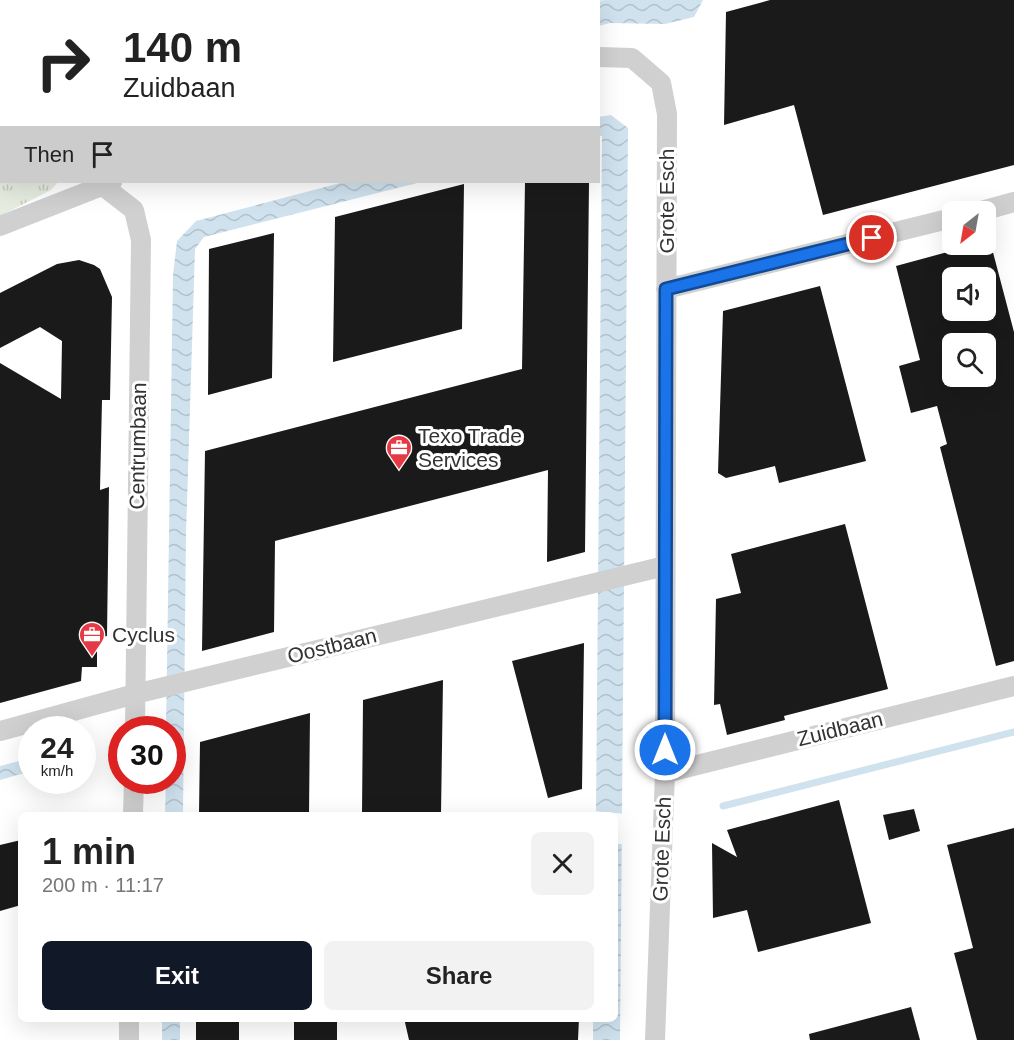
<!DOCTYPE html>
<meta charset="utf-8">
<style>
body{margin:0;font-family:Helvetica,sans-serif;background:#f2f2f2;color:#222;height:100vh;display:flex;flex-direction:column;font-size:22px;white-space:nowrap}
*{box-sizing:border-box;margin:0}
p{font-size:20px;color:#767676}
.icon{flex:none;width:33px;height:33px;fill:none;stroke:currentColor;stroke-width:2;stroke-linecap:round;stroke-linejoin:round}
.map{position:relative;flex:1;overflow:hidden}
.details{position:absolute;left:18px;top:812px;width:600px;height:210px;display:flex;flex-direction:column;background:#fff;border-radius:9px;box-shadow:0 6px 24px #0002}
.details>*{flex:none}
.top-card{position:absolute;left:0px;top:0px;width:600px;height:183px;box-shadow:0 6px 24px #0002;background:#fff;color:#222;overflow:hidden}
.needle{width:39px;rotate:211deg}
.tools{position:absolute;left:942px;top:201px;display:grid;gap:12px}
.tools a{display:grid;place-items:center;width:54px;height:54px;border-radius:9px;background:#fff;box-shadow:0 6px 24px #0002;font-size:30px}
.speed{position:absolute;left:18px;top:716px;display:flex;gap:12px;font-size:30px;font-weight:700;text-align:center}
.speed>*{display:grid;place-content:center;width:78px;height:78px;border-radius:50%;background:#fff;box-shadow:0 6px 24px #0002;line-height:1}
.speed small{font-size:15px;font-weight:400}
.speed .limit{border:9px solid #d22;background:#fff;color:#111}
.pin{position:absolute;display:grid;place-items:center;width:51px;height:51px;color:#fff;margin:-26px;border:3px solid #fff;border-radius:50%;box-shadow:0 2px 6px #0007}
.me{position:absolute;width:66px;margin:-33px;rotate:0deg;stroke-linejoin:round;filter:drop-shadow(0 0 4px #0008)}
.turn{display:flex;align-items:center;gap:21px;height:126px;padding:0 24px;font-size:27px}
.turn .icon{width:78px;height:78px;stroke-width:2.5}
.turn b{display:block;font-size:42px;line-height:51px}
.then{display:flex;align-items:center;height:57px;padding:0 24px;background:#0003;gap:12px;font-size:22px}
.round{display:grid;place-items:center;flex:none;width:63px;height:63px;border-radius:9px;background:#f2f2f2}
.summary{display:flex;align-items:center;justify-content:space-between;height:102px;padding:0 24px}
h1{font-size:36px;font-weight:800;line-height:45px}
.cta{display:flex;gap:12px;margin-top:auto;padding:12px 24px}
.cta a{flex:1;height:69px;border-radius:9px;background:#111827;color:#fff;font-size:24px;font-weight:800;line-height:69px;text-align:center}
.cta a+a{background:#f2f2f2;color:#222}
.map>svg:first-child{display:block}
.grass{fill:url(#grass-tufts)}
.water{fill:url(#water-waves)}
.pier{fill:#fff}
.lines{fill:none;stroke-linecap:round;stroke-linejoin:round}
.stream{stroke:#cfe2ee;stroke-width:7}
.building{fill:#1a1a1a;fill-rule:evenodd}
.street{stroke:#d0d0d0;stroke-width:20}
.route-casing{stroke:#114b97;stroke-width:15}
.route{stroke:#1a73e8;stroke-width:10}
.labels{text-anchor:middle;stroke-width:6;stroke-linejoin:round;paint-order:stroke}
.street-label{font-size:21px;fill:#333;stroke:#fff}
.poi-label{font-size:21px;fill:#333;stroke:#fff;text-anchor:start}
</style>
<div class="map">
<svg width="1014" height="1040" viewBox="0 0 1014 1040">
<defs>
<pattern id="grass-tufts" width="24" height="20" patternUnits="userSpaceOnUse" patternTransform="scale(1.5)"><rect width="24" height="20" fill="#e6ecdf"/><path d="M3 7l-1-3M5 7V3M7 7l1-3M15 17l-1-3M17 17v-4M19 17l1-3" fill="none" stroke="#c6cbc0"/></pattern>
<pattern id="water-waves" width="16" height="10" patternUnits="userSpaceOnUse" patternTransform="scale(1.5)"><rect width="16" height="10" fill="#cfe2ee"/><path d="M0 5q4-4 8 0t8 0" fill="none" stroke="#b2c2cd"/></pattern>
</defs>
<rect width="100%" height="100%" fill="#fff"/>
<path class="grass" d="M122 0H605L599 2H121Z
M0 120 2 182H58L51 190 0 216Z"/>
<path class="water" d="M605 0H703L694 17 665 24 610 23 599 26V2Z
M611 115 628 128 620 1040H593V1019L615 1018V814H596L602 136H599L598 117Z
M344 182H421L204 237 195 249 186 535 183 814H165L166 780H172V729H166L173 275 177 241 196 221Z
M31 758V771L0 780V766Z
M162 1019H180V1040H162Z"/>
<path class="pier" d="M593 811 626 814 625 844H615V814H593Z"/>
<g class="lines">
<path class="stream" d="M723 806 1014 732"/>
</g>
<path class="building" d="M770 0H1014V165L823 215 794 105 724 125 726 12Z
M525 182H589L585 552 547 562 548 470 275 541 274 632 202 651 205 451 522 369Z
M464 184 462 329 333 362 335 217Z
M274 233 272 378 208 395 209 249Z
M990 241 1014 332V661L996 666 940 447 947 444 937 406 911 413 899 366 920 360 896 266 977 244H986V242ZM952 278H986V310H952ZM952 344H986V376H952Z
M79 260 94 265 100 269 112 297 110 400H102L100 490 109 487 107 636 97 638V667H82L81 681 0 703V363L61 399 62 341 40 327 0 348V293L57 264Z
M820 286 866 461 779 483 775 466 726 478 718 473 723 311Z
M845 524 888 689 784 716 785 720 727 735 720 704 714 705 716 599 741 593 731 554Z
M584 643 582 789 548 798 512 661Z
M443 680 441 814H362L363 700Z
M310 713 309 814H199L200 742Z
M839 800 871 923 758 952 747 910 713 918 712 843 737 857 727 830Z
M914 809 920 831 889 840 883 815Z
M1014 828V1040H977L954 953 973 948 947 845Z
M21 840V905L0 911V845Z
M911 1007 920 1040H810L809 1034Z
M196 1018H239V1040H196Z
M294 1018H337V1040H294Z
M404 1018H579L578 1040H409Z"/>
<g class="lines">
<path class="street" d="M598 57 632 58 661 83 667 114 665 773 655 1040
M98 182 134 210 141 240 135 729
M978 212 1014 202
M0 226 112 182
M666 289 952 218
M0 731 135 694 665 566
M665 773 1014 686
M133 814 134 780
M129 1040V1018"/>
</g>
<g class="lines">
<defs>
<path id="route" d="M665 750 666 289 872 238"/>
</defs>
<use href="#route" class="route-casing"/>
<use href="#route" class="route"/>
</g>
<defs>
<symbol id="office-pin" viewBox="-11 -11 22 30"><path d="M0 17L-7.5 6A9.5 9.5 0 1 1 7.5 6Z" fill="#e63946" stroke="#fff"/><path d="M-6-3h4V-5.5h4V-3h4V5H-6ZM-1-4.5V-3h2v-1.5ZM-6 0V1H6V0Z" fill="#fff"/></symbol>
</defs>
<g fill-rule="evenodd">
<use href="#office-pin" x="384" y="433" width="30" height="40"/>
<use href="#office-pin" x="77" y="620" width="30" height="40"/>
</g>
<g class="labels">
<g class="street-label">
<text transform="translate(667 201) rotate(-90)" y="7">Grote Esch</text>
<text transform="translate(138 446) rotate(-89)" y="7">Centrumbaan</text>
<text transform="translate(332 646) rotate(-14)" y="7">Oostbaan</text>
<text transform="translate(840 729) rotate(-14)" y="7">Zuidbaan</text>
<text transform="translate(662 849) rotate(-88)" y="7">Grote Esch</text>
</g>
<g class="poi-label">
<text x="418" y="443">Texo Trade<tspan x="418" dy="24">Services</tspan></text>
<text x="112" y="642">Cyclus</text>
</g>
</g>
</svg>
<div class="tools">
<a><svg class="needle" viewBox="-14 -14 28 28"><path d="M0-13l5 13h-10z" fill="#e53935"/><path d="M0 13l5-13h-10z" fill="#767676"/></svg></a>
<a><svg class="icon" aria-label="sound" viewBox="0 0 24 24"><path d="M4 9h4l5-4v14l-5-4H4zM17 9q2 3 0 6"/></svg></a>
<a><svg class="icon" aria-label="search" viewBox="0 0 24 24"><circle cx="10" cy="10" r="6"/><path d="M15 15l6 6"/></svg></a>
</div>
<div class="speed"><div>24<small>km/h</small></div><div class="limit">30</div></div>
<div class="pin" style="left:872px;top:238px;background:#d93025"><svg class="icon" aria-label="arrive" viewBox="0 0 24 24"><path d="M6 21V4h12l-3 4 3 4H6"/></svg></div>
<svg class="me" style="left:665px;top:750px" viewBox="-20 -20 40 40"><circle r="17" fill="#1a73e8" stroke="#fff" stroke-width="3"/><path d="M0-11L8 9 0 5-8 9z" fill="#fff"/></svg>
<div class="top-card">
<div class="turn"><svg class="icon" aria-label="right" viewBox="0 0 24 24"><path d="M7 20v-9h11M14 6l5 5-5 5"/></svg><div><b>140 m</b>Zuidbaan</div></div>
<div class="then">Then<svg class="icon" aria-label="arrive" viewBox="0 0 24 24"><path d="M6 21V4h12l-3 4 3 4H6"/></svg></div>
</div>
<section class="details">
<div class="summary"><div><h1>1 min</h1><p>200 m · 11:17</p></div><a class="round"><svg class="icon" aria-label="close" viewBox="0 0 24 24"><path d="M6 6l12 12M18 6L6 18"/></svg></a></div>
<div class="cta"><a>Exit</a><a>Share</a></div>
</section>
</div>
